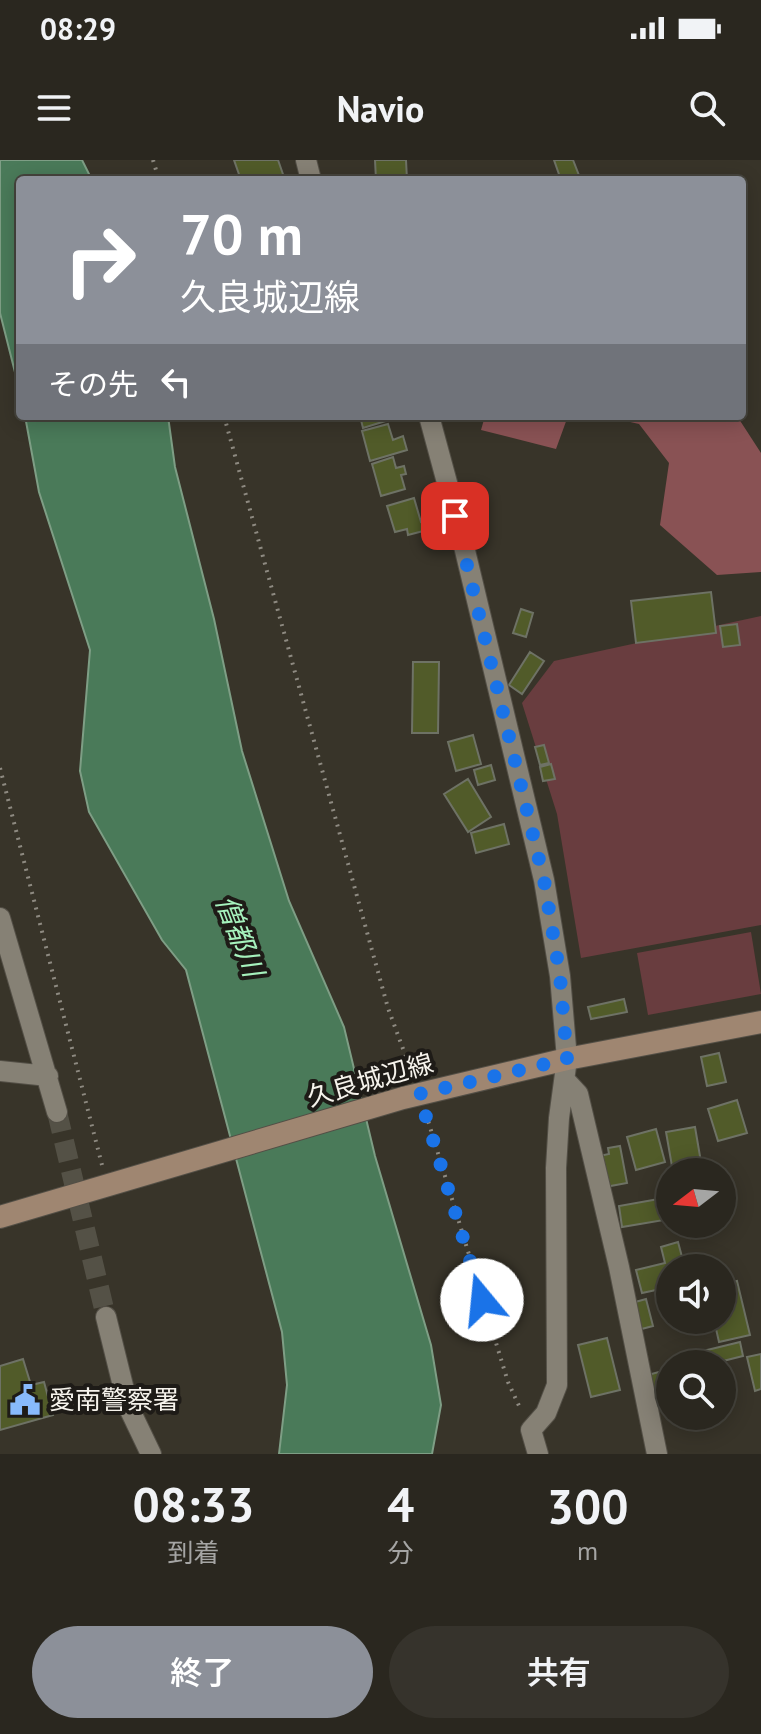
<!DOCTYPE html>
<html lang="ja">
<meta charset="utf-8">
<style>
body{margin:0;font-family:"PT Sans","Noto Sans JP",sans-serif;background:#36332c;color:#f1f3f6;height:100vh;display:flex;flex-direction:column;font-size:30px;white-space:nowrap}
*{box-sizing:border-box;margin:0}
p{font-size:26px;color:#a5a5a4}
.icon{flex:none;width:44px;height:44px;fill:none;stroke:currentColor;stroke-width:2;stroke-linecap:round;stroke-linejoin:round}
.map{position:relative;height:1294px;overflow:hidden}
.sheet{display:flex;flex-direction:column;background:#2a271f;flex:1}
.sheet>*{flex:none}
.hud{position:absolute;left:16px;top:16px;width:730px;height:244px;border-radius:8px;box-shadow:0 4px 20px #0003,0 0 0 2px #46443d;background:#8c9099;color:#fff;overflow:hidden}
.needle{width:52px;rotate:254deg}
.controls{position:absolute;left:656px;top:998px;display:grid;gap:16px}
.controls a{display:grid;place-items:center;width:80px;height:80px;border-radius:50%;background:#2a271f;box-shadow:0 4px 20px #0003,0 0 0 2px #46443d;font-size:40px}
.pin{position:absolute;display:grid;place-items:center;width:68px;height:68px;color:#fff;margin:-34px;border-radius:16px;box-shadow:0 4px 12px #0006}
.me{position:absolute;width:88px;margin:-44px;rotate:343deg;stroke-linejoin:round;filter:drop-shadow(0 0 6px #0008)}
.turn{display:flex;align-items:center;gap:28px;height:168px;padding:0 32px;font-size:36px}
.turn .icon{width:104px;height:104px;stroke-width:2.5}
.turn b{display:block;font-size:56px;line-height:68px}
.then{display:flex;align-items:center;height:76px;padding:0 32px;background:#0003;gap:16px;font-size:30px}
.eta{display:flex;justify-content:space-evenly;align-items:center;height:136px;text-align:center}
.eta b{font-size:48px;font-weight:600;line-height:56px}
.action{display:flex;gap:16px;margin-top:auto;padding:16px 32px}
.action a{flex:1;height:92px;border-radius:48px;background:#8c9099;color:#fff;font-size:32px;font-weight:600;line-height:92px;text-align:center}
.action a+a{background:#36332c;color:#f1f3f6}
.status{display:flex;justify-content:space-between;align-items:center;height:56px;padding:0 40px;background:#2a271f;direction:ltr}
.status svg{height:22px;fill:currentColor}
header{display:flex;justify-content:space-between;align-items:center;height:104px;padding:0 32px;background:#2a271f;font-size:36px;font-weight:600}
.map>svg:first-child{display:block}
.green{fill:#693d3f}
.forest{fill:#895254}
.water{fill:#4a7a59;stroke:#7e9e85;stroke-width:2}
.building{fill:#515b29;stroke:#6e7265;stroke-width:2}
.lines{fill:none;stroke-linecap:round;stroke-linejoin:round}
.minor-tunnel{stroke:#545146;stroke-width:20;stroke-dasharray:20 10;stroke-linecap:butt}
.minor-casing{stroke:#534f46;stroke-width:22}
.secondary-casing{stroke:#534f46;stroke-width:24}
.path{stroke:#8e8a81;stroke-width:4;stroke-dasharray:2 6;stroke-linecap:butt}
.minor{stroke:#868175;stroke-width:20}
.secondary{stroke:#9f8671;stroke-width:22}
.route{stroke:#1a73e8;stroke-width:14;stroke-dasharray:0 25.2}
.labels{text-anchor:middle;stroke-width:8;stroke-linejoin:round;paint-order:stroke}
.street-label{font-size:26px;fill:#f6f3ec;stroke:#1e1b17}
.poi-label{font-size:26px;fill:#f6f3ec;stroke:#1e1b17;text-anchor:start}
.water-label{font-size:28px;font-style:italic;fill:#a6f2bd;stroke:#1e1b17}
</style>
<div class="status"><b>08:29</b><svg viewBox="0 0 49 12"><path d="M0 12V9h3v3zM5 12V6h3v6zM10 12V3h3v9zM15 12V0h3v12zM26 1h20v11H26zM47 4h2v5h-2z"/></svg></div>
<header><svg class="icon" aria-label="menu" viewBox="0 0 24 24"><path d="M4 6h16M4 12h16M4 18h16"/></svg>Navio<svg class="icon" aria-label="search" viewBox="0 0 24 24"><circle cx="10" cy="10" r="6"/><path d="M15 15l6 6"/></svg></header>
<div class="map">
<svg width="761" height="1294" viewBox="0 0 761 1294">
<rect width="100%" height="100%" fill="#383429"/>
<path class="green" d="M761 456V765L581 798 557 654 522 543 554 501Z
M751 772 761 834 648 855 637 793Z"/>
<path class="forest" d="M485 256H568L556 289 481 270Z
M604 256H737L761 293V412L717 415 660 365 669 303 639 264Z"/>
<path class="water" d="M0 0H82L92 20H20V232L0 153Z
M25 256H168L175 307 214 459 242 591 289 741 344 867 375 996 431 1185 441 1245 432 1294H279L287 1225 282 1172 186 810 162 780 89 652 80 611 90 490 39 332Z"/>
<path class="building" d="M234 0H278L285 20H241Z
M375 0H406L407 20H376Z
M554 0H573L580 18 574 20H561Z
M360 256H391L392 259 363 268Z
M388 264 393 280 403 276 407 290 370 301 362 271Z
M393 297 396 308 404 306 406 314 401 315 405 329 381 336 372 304Z
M414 338 421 362 428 360 431 369 408 375 407 369 395 372 387 346Z
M711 432 716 473 636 483 631 441Z
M521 449 533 453 526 477 513 473Z
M737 464 740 485 723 487 720 466Z
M530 492 544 501 522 534 509 525Z
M413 502H439L438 573H412Z
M473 575 481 604 456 611 448 582Z
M544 585 549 603 540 605 535 587Z
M551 604 555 619 543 621 540 607Z
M491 605 495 620 478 625 474 610Z
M468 619 491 657 468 672 444 634Z
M504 664 509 684 476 693 471 673Z
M624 839 627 852 591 859 588 847Z
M719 893 726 922 707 926 701 897Z
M737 940 747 973 718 981 708 949Z
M695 967 702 1008 673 1012 666 972Z
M656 969 665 1002 636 1010 627 977Z
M620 986 627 1023 605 1027 599 996 609 994 608 988Z
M670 1037V1059L622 1067 619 1046Z
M689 1064H706L707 1075 691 1078Z
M678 1082 685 1108H670V1127L642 1133 636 1110 665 1103 661 1087Z
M737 1121 750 1175 719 1182 714 1160H722V1124Z
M646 1139 653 1166 634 1171 628 1144Z
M607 1178 620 1230 591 1237 578 1185Z
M740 1182 743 1196 723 1201 728 1222 722 1224V1204H707L703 1191Z
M761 1194V1229L755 1231 747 1197Z
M23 1199 31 1225 44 1222 53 1255 0 1270V1206Z
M670 1209V1233L649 1238 644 1216Z"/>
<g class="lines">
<path class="minor-tunnel" d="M57 952 106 1157"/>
<defs>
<path id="minor" d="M306 0 311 20
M429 256 462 378 544 720 560 816 567 899 559 958 556 1008 557 1225 546 1253 531 1270 538 1294
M0 758 57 952
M0 911 48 916
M565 920 578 934 619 1107 657 1294
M106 1157 128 1246 151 1294"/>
<path id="secondary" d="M0 1057 403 938 567 899 761 862"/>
</defs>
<use href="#minor" class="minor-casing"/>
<use href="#secondary" class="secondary-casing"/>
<path class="path" d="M153 0 159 20
M224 256 388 848 413 916
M0 608 102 1005
M426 954 508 1222 521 1250"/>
<use href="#minor" class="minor"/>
<use href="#secondary" class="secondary"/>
</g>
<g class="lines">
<path class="route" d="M455 356 544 720 560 816 567 899 419 934 482 1140"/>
</g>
<defs>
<symbol id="civic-bare" viewBox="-9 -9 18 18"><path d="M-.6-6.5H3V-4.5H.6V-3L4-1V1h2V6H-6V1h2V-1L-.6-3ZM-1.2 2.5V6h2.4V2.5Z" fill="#88bafc" stroke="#1e1b17" stroke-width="2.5" paint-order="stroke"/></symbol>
</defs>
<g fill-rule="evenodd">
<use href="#civic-bare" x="3" y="1218" width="44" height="44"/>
</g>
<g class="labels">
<g class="street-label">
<text transform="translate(370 920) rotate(-16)" y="9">久良城辺線</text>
</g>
<g class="poi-label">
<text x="49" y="1249">愛南警察署</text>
</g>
<g class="water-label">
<text transform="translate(240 776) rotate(69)" y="10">僧都川</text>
</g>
</g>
</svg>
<div class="controls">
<a><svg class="needle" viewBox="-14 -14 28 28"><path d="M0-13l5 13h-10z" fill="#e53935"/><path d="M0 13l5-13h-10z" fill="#a5a5a4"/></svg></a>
<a><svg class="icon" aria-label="sound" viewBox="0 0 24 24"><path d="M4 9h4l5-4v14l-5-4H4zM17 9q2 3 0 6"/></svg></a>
<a><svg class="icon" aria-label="search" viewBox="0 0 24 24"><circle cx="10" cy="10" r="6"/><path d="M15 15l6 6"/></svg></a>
</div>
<div class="pin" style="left:455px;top:356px;background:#d93025"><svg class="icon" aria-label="arrive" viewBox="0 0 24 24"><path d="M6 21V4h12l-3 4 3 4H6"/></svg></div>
<svg class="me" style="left:482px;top:1140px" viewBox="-20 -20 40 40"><circle r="19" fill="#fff"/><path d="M0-13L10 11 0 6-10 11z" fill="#1a73e8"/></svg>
<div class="hud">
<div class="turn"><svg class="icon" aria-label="right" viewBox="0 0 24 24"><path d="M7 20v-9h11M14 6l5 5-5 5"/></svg><div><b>70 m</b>久良城辺線</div></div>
<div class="then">その先<svg class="icon" aria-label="left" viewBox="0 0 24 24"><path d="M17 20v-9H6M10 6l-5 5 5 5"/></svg></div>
</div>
</div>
<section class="sheet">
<div class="eta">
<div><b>08:33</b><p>到着</p></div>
<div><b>4</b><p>分</p></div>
<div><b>300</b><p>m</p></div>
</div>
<div class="action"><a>終了</a><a>共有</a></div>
</section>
